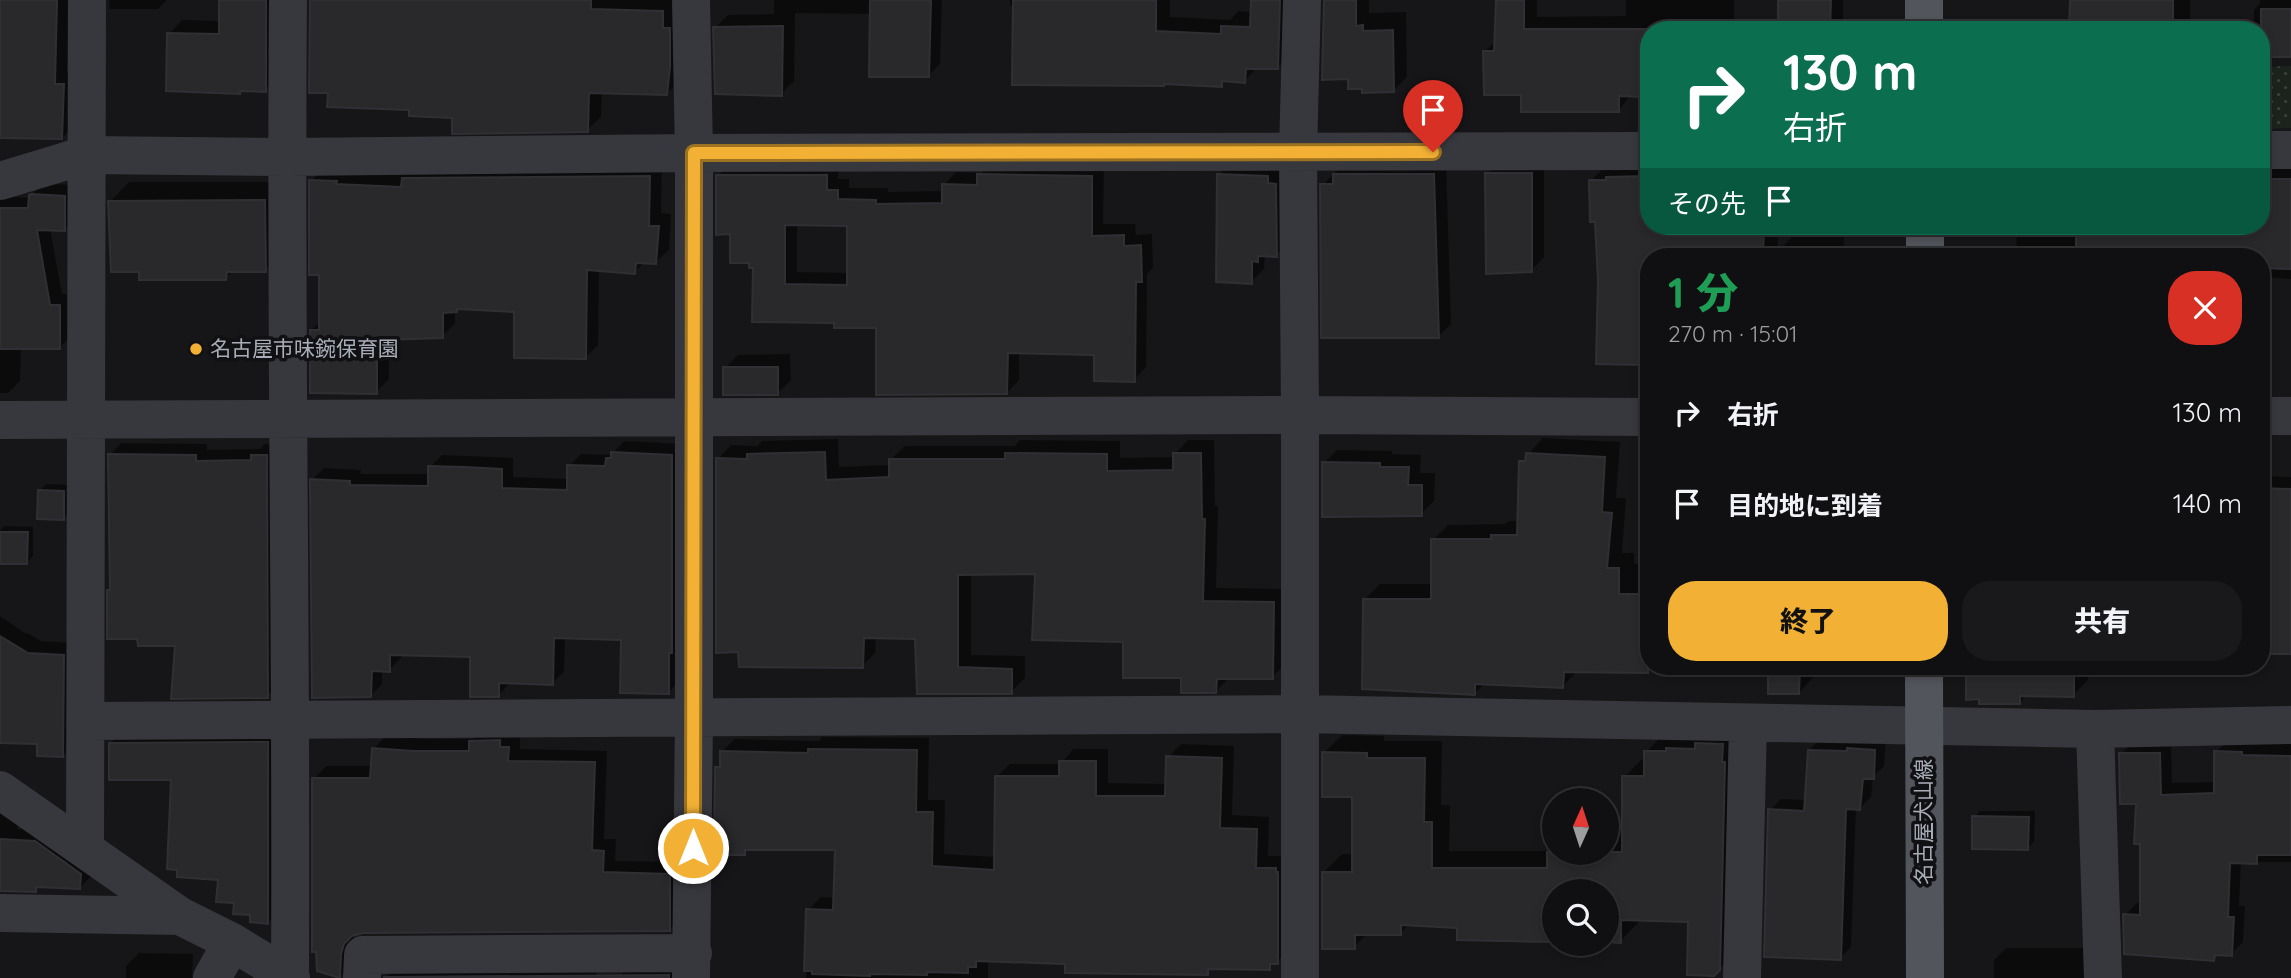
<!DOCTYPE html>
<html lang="ja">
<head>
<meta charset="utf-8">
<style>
	:root { --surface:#101012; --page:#19191b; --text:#f1f3f6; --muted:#9c9d9f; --line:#303032; --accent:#f2b134 }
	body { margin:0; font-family:Quicksand,"Noto Sans JP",sans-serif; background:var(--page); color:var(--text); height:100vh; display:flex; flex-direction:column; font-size:26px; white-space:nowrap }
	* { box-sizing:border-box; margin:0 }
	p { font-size:23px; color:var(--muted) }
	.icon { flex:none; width:38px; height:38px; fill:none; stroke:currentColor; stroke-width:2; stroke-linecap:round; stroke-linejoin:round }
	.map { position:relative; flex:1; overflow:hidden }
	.sheet { position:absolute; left:1640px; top:248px; width:630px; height:427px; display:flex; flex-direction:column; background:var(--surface); border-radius:28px; box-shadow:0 4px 10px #0003,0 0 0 2px var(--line) }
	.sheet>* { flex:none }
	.hud { position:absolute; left:1640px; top:21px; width:630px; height:214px; border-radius:28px; box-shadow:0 4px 10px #0003,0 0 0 2px var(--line); background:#0b6e4f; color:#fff; overflow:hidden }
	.needle { width:46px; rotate:3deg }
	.buttons { position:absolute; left:1542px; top:788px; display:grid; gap:14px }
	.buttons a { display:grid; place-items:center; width:77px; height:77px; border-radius:50%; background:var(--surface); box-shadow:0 4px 10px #0003,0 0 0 2px var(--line); font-size:35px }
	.pin { position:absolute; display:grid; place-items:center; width:60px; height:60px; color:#fff; margin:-72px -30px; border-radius:50% 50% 50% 0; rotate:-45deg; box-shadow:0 0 7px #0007 }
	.pin .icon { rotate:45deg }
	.me { position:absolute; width:77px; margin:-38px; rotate:0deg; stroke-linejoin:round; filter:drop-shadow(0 0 5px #0008) }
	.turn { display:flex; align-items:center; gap:24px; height:147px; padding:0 28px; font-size:32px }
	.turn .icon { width:91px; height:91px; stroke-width:2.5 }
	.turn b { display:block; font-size:49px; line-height:60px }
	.then { display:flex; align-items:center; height:66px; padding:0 28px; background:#0003; gap:14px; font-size:26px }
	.round { display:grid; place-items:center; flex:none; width:74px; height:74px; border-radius:28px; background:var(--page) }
	.head { display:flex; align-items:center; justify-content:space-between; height:119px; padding:0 28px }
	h1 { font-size:42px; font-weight:800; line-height:52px; color:#1e9e55 }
	.primary-button { display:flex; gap:14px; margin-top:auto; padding:14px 28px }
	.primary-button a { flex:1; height:80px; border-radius:28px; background:var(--accent); color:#111; font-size:28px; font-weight:800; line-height:80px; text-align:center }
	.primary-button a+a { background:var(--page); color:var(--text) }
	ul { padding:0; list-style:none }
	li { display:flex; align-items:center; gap:21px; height:91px; padding:0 28px }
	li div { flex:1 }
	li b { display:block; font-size:26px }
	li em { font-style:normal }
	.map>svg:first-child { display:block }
	.park { fill:url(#park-dots) }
	.shadow { fill:#0007; fill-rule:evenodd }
	.building { fill:#29292c; stroke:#303034; stroke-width:2; fill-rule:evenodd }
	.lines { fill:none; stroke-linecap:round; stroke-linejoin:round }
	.minor { stroke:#37383d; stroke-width:38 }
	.major { stroke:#53555c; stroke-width:38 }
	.route-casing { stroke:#9d7322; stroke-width:18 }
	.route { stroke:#f2b134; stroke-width:12 }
	.poi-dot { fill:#f2b134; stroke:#111113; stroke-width:2.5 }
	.labels { text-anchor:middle; stroke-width:7; stroke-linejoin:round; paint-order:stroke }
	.poi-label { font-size:21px; fill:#a8adb8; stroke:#111113; text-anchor:start }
	.street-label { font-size:21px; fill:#a8adb8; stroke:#111113 }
</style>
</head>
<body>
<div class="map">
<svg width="2291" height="978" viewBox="0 0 2291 978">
	<defs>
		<pattern id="park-dots" width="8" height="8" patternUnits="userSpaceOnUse" patternTransform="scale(1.75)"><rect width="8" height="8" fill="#1c231d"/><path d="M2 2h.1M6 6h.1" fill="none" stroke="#3a403c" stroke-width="1.8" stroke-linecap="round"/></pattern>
	</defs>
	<rect width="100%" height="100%" fill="#161618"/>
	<path class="park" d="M2291 66V128L2261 129V67Z"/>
	<path class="shadow" d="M0 0H73L68 4 67 72H76L75 125 62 138 0 136Z
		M109 0H167L158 9H110Z
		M221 0H279V76L265 90H242L239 92 169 34 182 20 221 21Z
		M312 0H676L681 80 667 93 602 91 601 117 587 130 454 117 330 92Z
		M774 0H942L940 64 928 76 872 14 795 13 794 81 781 94 715 28 728 15 774 14Z
		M1010 0H1170V17L1230 20 1238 11 1252 12V0H1294L1293 52 1278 67H1258L1244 81 1227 80 1221 85 1010 5Z
		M1326 0H1369V13L1406 12 1407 77 1394 90 1364 88 1350 78Z
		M1495 0H1537V17L1626 16V0H1734V25H1780V0H1843V30H1648V95H1631L1618 111 1523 93 1485 51 1496 41Z
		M2072 0H2190V30H2071Z
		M2260 0H2291V55H2261V30H2254V10L2260 3Z
		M2261 159H2291V279L2263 277 2261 312V257H2017L2016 226H2261Z
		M1232 161 1289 171V242L1276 255H1265L1264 269 1251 282 1219 175Z
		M1500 161H1544V257L1531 271 1487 174Z
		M1648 161V226H1778L1777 252 1794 235 1844 236V257H1780L1781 253 1776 257H1648V363L1598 362 1599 280 1596 220 1591 181 1605 166Z
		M1347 162 1446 163 1451 324 1439 336 1322 185Z
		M730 163H839L838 179H849V188H888V192L944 191V185L956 172 981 173 991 163 1104 164 1103 224H1135L1136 235 1152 234 1153 268 1147 274 1146 367 1134 380 1096 353 1019 351V380L1007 393 878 326 836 321 755 266 732 233 718 176ZM797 223 849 224V273L797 272Z
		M662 164 661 213 671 214 669 250 656 262H645L634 272 599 269 598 345 586 357 515 310 459 307 455 311V324L442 336 389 338V379L376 392 311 330 321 321V273L311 181 324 168Z
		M129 182H284V251L265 270H234L226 278 110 202Z
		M42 184 76 185V217L64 229H50L62 294H71V336L59 348 21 347 20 381 8 393H0V196L30 198Z
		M790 354 791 380 778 393 725 368 738 355Z
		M1543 438 1620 442 1616 498H1626L1622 553H1634V564H1648V667H1878L1866 676H1814L1799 693 1770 673 1578 670 1562 687 1485 683 1474 694 1365 599 1380 584H1432L1433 540 1448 525 1505 524 1509 521H1519L1521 462Z
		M838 439 839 467 891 465V459L905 446H1015L1020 440 1120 441V458L1175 457V454L1188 440H1214L1215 506H1218L1216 588 1287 589 1286 664 1272 677H1230L1216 691 1183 677 1125 640 1036 572 971 573V655L1025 656V678L1011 692 918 693 917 637H876L875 653 862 666 718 459 731 445 757 446 762 441Z
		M624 441 683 444 680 680 669 692 622 638 565 637 564 672 552 683H510L499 695 472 655 401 653V658L389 670H382V684L370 696 312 480 324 468 361 470 360 474H430V467L442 455 513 458V477L569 479V466L581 454 611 455Z
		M121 443 207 444V450L260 449 265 444H277L279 685 267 696 177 644 139 637 112 588 110 455Z
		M1337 450 1392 451V454L1421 455 1420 473H1435L1434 501 1421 514 1324 463Z
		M2264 476 2291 477V652H2261V480Z
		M46 484 70 485 69 512 63 518 39 491Z
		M4 526 33 527V556L26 563 0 562V531Z
		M0 616 26 634 27 633 41 641 75 643V743L63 755 39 742 0 741Z
		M1967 667H2089L2088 680 2073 695 2028 694 2020 702 1967 698Z
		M1740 726 1738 950 1713 974 1690 920 1638 919V923L1620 941 1606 891H1554V940L1459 926 1410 924 1400 933H1368L1354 947 1324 872 1342 854H1354V796L1324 753 1342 735 1384 736V741H1442L1441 805H1450L1449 851H1549L1554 843V852H1606V830H1624V777L1642 759H1646V752L1664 734Z
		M281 729V909L268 922 235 902 220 878 173 778 111 743 124 730Z
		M483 729 520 736V749L607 751 604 839H616L615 861 682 862 681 917 669 930 362 931 355 934 353 940 352 965 340 977 319 970 314 779 326 766H373V749L386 736 427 739H473Z
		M822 737 929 738 928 800H945L944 854 996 857 997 776 1010 764H1061L1073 749H1108V783L1167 784 1168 757 1181 744 1234 746 1232 815 1269 817 1268 856H1288L1290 950 1269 968 1213 967 1207 973 1066 963 988 960V978H806L808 910 821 897 835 898 836 848H749L744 853 717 767 722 763V751L735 739 819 741Z
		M1821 739H1886L1884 766 1873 777 1871 797 1860 808H1856L1851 947 1840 958 1770 810 1781 799 1807 800 1809 750Z
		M2228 740 2291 744V862H2241L2239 906H2245L2243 942 2231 954 2219 953 2214 959 2125 915 2137 903H2142V842L2138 802 2121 754 2133 742 2171 741 2172 783 2216 782V752Z
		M0 802 18 810 17 829 47 831 91 876 80 888 40 886 35 890H0Z
		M1980 811H2035L2034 842 2027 848 1974 817Z
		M2006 948H2092L2093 978H1994V960Z
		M139 953 193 954 192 978H126V966Z
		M632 963H682L685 978H618Z
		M602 964 594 978H385L398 965Z"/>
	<path class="building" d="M0 0H57L55 84H64L62 139 0 138Z
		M219 0H266V92L240 91V94L166 91 167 33 219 34Z
		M310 0H591V9L663 11V28H670V67L667 95 589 93 588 132 452 134V118L409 116V110L327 107 328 93H309Z
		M870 0H931L929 77H869Z
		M1013 0H1156V31L1221 34V26L1250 27 1251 0H1280L1278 69H1246L1245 83 1222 81V87L1164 84V86L1012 85Z
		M1324 0H1356V26L1363 25V31L1393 30 1394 92 1362 93V89H1348V79L1322 80Z
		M1496 0H1524V29H1648V97L1619 96V112H1521V95H1484L1483 51H1494Z
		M1778 0H1831L1830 30H1778Z
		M2070 0H2173V30H2069Z
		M2261 9H2291V57H2261Z
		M783 26 782 96 715 94 713 27Z
		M1485 173H1532V272L1486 274Z
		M977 174 1092 176V236L1124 235V246L1141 245 1142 282H1136L1135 382 1094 381V355L1008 353 1007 394 876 395V328H834V323L752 322 753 268H749V263H730V234L716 235V175H827V190H838V199L876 200V204L942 203V184L977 185ZM785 225 847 226V285L785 284Z
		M1217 174 1268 176V183L1276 184 1277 257 1258 256V262L1252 261V284L1216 282Z
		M1333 174H1434L1439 338H1321L1320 184H1333Z
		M650 176 649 226H659L656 264 636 263 635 274 587 270 586 359 514 358V312L457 309V312L443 313V338L377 340V394L310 393V330H319V275H309V180L337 181 336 184 401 187 402 178Z
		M1648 176V226H1764L1763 257H1648V279H1644L1642 365 1596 364 1598 280 1595 222H1590L1589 180H1606V177Z
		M2261 179H2291V269L2261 268V257H2076V226H2261Z
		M31 194 65 196V231L37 230 50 305H60V349H0V208H28L29 195Z
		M265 200 266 272H227L226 280H139V272H111L108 201Z
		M723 367H778V395H723Z
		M611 452 672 455V653H669V694L620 693 621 640 554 638 553 685 499 683V697H470V657L390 655V672L372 671 371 697 312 698 310 479 350 481V485L428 486V466L465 467 502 469V488L567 490V465L605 466 606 458H611Z
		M825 452 826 480 889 477V459H1005V453L1107 454V471L1173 470V453H1201L1202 519H1205L1203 601 1274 602 1273 679H1217L1216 693H1181V678H1123V642L1032 640 1035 574 958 575V667L1012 669V694H917L915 639 864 638 863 668 739 667 738 652 716 653V458L747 459V454Z
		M1526 453 1605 457 1602 512 1612 513 1607 568H1619V594H1648V673L1564 672 1563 688 1475 684V695L1362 689 1363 599H1431V539H1491V535H1517L1519 461H1525Z
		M108 454 196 455V461L251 460V455H267L268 698 171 699 175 646H138L137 639H107V590H110Z
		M1322 462 1380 463V467H1409L1408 485H1422V516L1322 517Z
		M2261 488 2291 489V654H2261Z
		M38 490 64 491V520L37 519Z
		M0 532H28L27 564H0Z
		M0 636 28 653 64 655 63 757 37 756V744L0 743Z
		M1768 667H1800L1799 694H1768Z
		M1966 667H2074V697L2020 696V704H1979V699L1966 700Z
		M500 740V747H509L508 761 595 762 592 850 604 851 603 872 670 874V931L363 933 352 936 344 944 341 954 340 978 317 971 316 952H312V778H370L372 748 413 751H469V741Z
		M268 742V924L250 922V915L233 914 234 903 216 902 218 880 177 877V870L167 869 171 780H109V743Z
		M1695 743 1723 744 1722 762H1725L1720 970 1714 976 1687 975 1688 922 1621 920V943L1606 942V891H1554V942L1457 940V928L1401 925V935H1355V949H1322V872H1352V797H1322V752L1367 753V758H1425L1424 822H1432V868H1547V852H1622V776H1644V751H1666V748L1695 749Z
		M1847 748 1875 750 1874 779H1863L1860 810 1846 809 1841 960 1764 957 1768 809 1804 811 1808 750 1847 751Z
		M808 749 917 750 916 812H933L932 866 994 870 995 776H1059V761H1096V796H1165L1166 756 1222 758 1220 828 1257 829 1256 868H1276V872H1278V964H1270V970L1208 969V975L1065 973V964L976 961V967H968V973L927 972V975L870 974V976L812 974V971H804L806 909 833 910 835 850H745V855H714L715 767H720V751L808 753Z
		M2214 751 2242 752V755L2291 756V855H2257V864L2230 863 2228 917H2234L2232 956 2215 955 2214 961 2124 954 2123 914 2140 915V844H2134L2136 804H2120L2119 753H2160L2161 795 2214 793Z
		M1972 816 2029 817 2028 850 1972 849Z
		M0 839 35 841 81 874 80 889 36 887V892L0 891Z
		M669 975V978H384V977Z"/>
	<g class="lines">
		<path class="minor" d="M288 0C285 326 292 652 290 977
			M2261 150H2291
			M0 181 86 155 287 157 694 153 1648 151
			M2261 416H2291
			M0 420 1300 415 1648 417
			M86 721 1300 714 2095 729 2291 725
			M2095 729 2103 978
			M0 790 180 916 232 942 291 978
			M85 847 87 0
			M0 913 180 916
			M212 978 232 942
			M362 978 363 955 693 953
			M691 978 694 717V153L691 0
			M1300 978V415L1298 152 1302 0
			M1742 978 1748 723"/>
		<path class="major" d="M1924 0V30
			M1925 257V226
			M1924 667 1925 978"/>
	</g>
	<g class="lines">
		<g class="route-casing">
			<path id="route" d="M693 848 694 153 1433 152"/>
		</g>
		<use href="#route" class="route"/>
	</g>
	<circle class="poi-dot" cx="196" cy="349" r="7"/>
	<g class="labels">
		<g class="poi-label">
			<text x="210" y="356">名古屋市味鋺保育園</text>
		</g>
		<g class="street-label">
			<text transform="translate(1924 822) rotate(-90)" y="7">名古屋犬山線</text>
		</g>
	</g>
</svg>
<div class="buttons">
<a><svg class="needle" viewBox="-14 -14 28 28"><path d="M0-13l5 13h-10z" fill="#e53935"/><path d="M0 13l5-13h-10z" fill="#9c9d9f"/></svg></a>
<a><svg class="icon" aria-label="search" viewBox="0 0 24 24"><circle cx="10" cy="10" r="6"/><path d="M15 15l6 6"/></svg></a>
</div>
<div class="pin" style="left:1433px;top:152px;background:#d93025"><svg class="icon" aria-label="arrive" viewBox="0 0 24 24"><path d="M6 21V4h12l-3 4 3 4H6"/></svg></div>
<svg class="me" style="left:693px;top:848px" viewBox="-20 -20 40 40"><circle r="17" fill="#f2b134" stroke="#fff" stroke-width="3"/><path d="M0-11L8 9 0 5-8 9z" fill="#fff"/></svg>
<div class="hud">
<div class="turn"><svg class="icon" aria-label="right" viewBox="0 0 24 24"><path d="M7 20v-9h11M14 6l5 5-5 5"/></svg><div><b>130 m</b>右折</div></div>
<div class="then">その先<svg class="icon" aria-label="arrive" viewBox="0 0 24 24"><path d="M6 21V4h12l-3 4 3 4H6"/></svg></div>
</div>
<section class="sheet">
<div class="head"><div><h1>1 分</h1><p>270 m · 15:01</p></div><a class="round" style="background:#d93025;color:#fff"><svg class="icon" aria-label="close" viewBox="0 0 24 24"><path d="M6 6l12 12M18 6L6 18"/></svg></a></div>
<ul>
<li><svg class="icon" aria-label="right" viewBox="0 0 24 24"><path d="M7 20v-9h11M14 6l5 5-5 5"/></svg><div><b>右折</b></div><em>130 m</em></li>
<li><svg class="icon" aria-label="arrive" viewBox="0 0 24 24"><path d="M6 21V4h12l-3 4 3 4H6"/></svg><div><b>目的地に到着</b></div><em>140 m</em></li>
</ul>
<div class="primary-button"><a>終了</a><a>共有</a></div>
</section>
</div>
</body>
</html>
